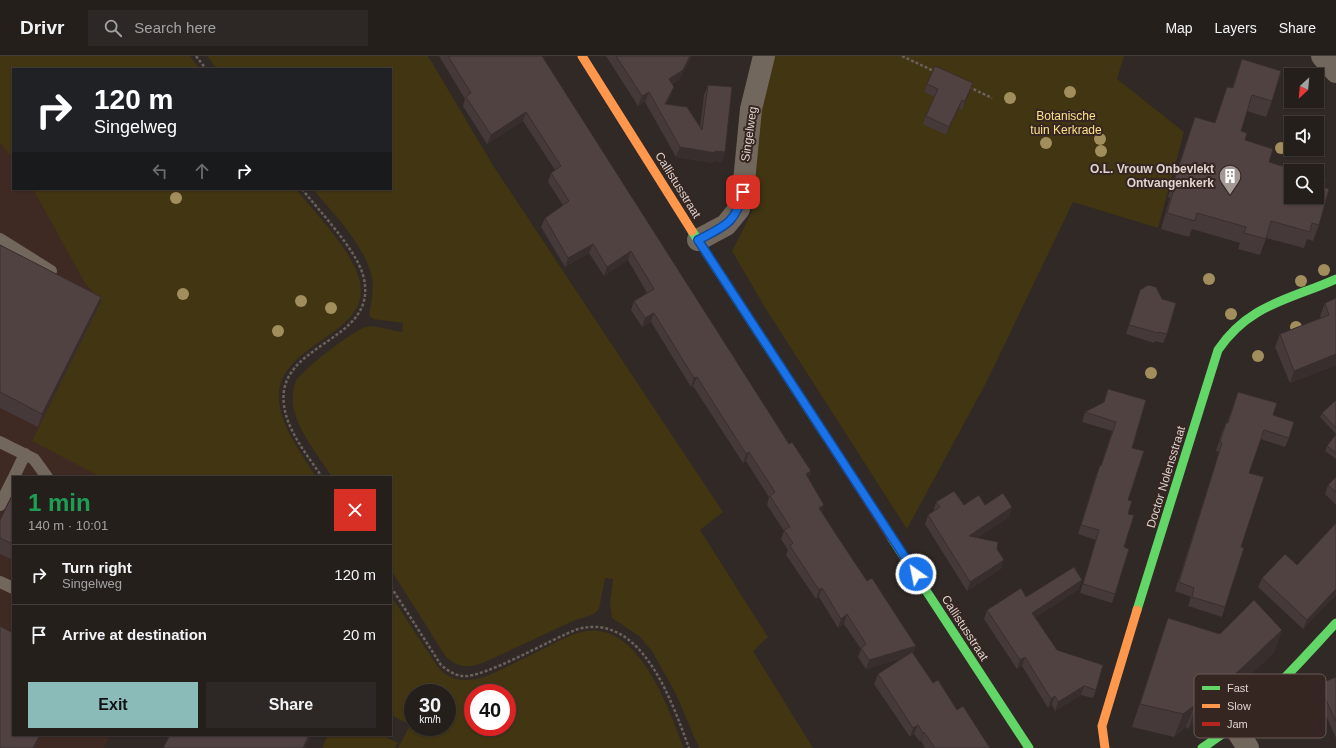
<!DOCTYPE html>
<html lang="en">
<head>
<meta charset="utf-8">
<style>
	:root { --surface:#251f1c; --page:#2d2725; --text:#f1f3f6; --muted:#a3a2a3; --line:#423d3b; --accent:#8bbbb9 }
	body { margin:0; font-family:Helvetica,sans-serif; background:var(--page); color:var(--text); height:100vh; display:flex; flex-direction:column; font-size:15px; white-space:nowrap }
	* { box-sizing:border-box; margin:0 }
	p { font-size:13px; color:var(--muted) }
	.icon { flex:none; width:22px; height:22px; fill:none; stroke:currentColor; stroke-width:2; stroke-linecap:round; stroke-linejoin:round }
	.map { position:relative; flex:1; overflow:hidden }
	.drawer { position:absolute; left:12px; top:420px; width:380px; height:260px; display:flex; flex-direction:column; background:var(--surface); border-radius:0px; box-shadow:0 1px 3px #0004,0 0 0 1px var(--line) }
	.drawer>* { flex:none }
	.hud { position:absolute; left:12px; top:12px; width:380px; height:122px; border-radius:0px; box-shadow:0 1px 3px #0004,0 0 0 1px var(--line); background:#202124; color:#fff; overflow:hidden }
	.needle { width:26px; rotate:206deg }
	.buttons { position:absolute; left:1284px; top:12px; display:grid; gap:8px }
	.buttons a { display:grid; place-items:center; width:40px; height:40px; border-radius:0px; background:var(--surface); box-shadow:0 1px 3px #0004,0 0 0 1px var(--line); font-size:20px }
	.speed { position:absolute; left:404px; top:628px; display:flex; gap:8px; font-size:20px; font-weight:700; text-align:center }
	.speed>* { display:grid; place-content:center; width:52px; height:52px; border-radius:50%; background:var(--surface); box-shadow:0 1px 3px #0004,0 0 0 1px var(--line); line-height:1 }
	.speed small { font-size:10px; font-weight:400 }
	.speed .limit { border:6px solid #d22; background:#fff; color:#111 }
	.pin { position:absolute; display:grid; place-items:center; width:34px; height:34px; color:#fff; margin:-17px; border-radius:8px; box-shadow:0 2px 6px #0006 }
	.me { position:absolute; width:44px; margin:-22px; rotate:327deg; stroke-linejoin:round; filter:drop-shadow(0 0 3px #0008) }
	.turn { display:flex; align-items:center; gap:14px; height:84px; padding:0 16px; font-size:18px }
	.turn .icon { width:52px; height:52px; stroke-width:2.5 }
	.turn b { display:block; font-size:28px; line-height:34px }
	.lanes { display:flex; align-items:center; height:38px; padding:0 16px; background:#0003; justify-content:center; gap:20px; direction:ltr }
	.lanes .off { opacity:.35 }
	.round { display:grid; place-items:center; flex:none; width:42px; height:42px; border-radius:0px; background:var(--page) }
	.overview { display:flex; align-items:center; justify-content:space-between; height:68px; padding:0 16px }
	h1 { font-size:24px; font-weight:600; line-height:30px; color:#1e9e55 }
	.primary-button { display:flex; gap:8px; margin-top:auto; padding:8px 16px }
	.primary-button a { flex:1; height:46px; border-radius:0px; background:var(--accent); color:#111; font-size:16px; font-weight:600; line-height:46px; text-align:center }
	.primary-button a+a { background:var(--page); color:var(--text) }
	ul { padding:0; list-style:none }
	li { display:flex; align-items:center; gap:12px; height:60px; padding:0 16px; border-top:1px solid var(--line) }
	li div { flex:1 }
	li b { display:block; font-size:15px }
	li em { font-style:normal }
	header { display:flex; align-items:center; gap:24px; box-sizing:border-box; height:56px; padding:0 20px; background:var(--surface); border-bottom:1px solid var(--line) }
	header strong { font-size:19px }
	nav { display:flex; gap:22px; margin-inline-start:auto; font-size:14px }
	.search { width:280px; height:36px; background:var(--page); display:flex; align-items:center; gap:10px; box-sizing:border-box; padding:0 14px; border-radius:0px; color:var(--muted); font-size:15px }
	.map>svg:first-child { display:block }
	.built { fill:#3f2a23 }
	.green { fill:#413512; fill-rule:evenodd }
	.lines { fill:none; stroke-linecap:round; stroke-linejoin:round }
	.path { stroke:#6a615b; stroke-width:2.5; stroke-dasharray:3 2; stroke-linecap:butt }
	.lane { stroke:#72675c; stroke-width:12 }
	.street { stroke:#72675c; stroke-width:22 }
	.fast { stroke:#63d668; stroke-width:9 }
	.slow { stroke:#ff974d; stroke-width:9 }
	.jam { stroke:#b3261e; stroke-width:9 }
	.tree { fill:#a18e5c }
	.wall { fill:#463939 }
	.shaded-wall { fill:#392e2e }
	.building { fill:#514242; stroke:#392e2e }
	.route-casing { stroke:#114b97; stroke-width:10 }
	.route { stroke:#1a73e8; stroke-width:7 }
	.labels { text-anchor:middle; stroke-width:4; stroke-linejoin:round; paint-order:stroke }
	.park-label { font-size:12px; fill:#fce088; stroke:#362621 }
	.street-label { font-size:12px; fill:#dfd4d0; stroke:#362621 }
	.poi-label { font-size:12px; font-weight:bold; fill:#dfd4d0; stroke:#362621; text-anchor:end }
	.key { fill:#362621; stroke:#695a56; stroke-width:1 }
	.key-label { font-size:11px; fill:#dfd4d0 }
</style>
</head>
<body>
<header>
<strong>Drivr</strong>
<div class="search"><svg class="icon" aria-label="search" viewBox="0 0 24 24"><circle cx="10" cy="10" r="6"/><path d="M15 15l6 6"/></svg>Search here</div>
<nav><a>Map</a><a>Layers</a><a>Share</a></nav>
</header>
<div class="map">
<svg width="1336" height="692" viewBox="0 0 1336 692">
	<rect width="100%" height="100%" fill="#312926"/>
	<path class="built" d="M0 59 13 77V133H53L230 421H13V679H110L104 692H0Z"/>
	<path class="green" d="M0 0H190L200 13H13V102L0 87Z
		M207 0H428L494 111 723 456 700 474 768 581 753 595 813 692H699L676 638 652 595 639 580 612 562 610 547 613 523 605 522 599 553 594 558 573 565 483 607C468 612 459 612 446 601L391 514V421H332C318 399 297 374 293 349 292 341 293 331 296 325 302 314 355 273 366 271 378 269 391 275 402 276L403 267 373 263 369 259C371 247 374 234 372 222 366 191 333 157 313 133H391V13H217Z
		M772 0H1124L1117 23 1184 76 1158 172 1073 146 986 327 907 473 766 253 732 195 752 156 753 117 757 80Z
		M33 133H296C316 158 347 189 358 219 380 283 267 284 280 351 285 377 303 399 316 421H101L32 385 101 245 85 227Z
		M391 540 438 611C452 627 468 626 487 620 507 611 527 601 547 591 559 585 573 577 586 575 640 567 669 654 684 692H398L410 669 391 659ZM413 637H447V671H413ZM473 637H507V671H473Z
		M328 679H382L398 687 395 692H322Z"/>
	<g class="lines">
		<path class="path" d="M196 0 206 13
			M902 0 936 16
			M969 31 992 42
			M302 133C320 156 355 192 363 219 382 287 275 285 284 349 287 375 308 400 322 421
			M391 531 441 609C447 614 454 619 462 620 483 623 553 582 578 573 642 556 672 646 689 692"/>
		<path class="lane" d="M0 183 51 215
			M0 386 34 403 47 421
			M14 421 25 398
			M0 449 13 423
			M0 526 13 532"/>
		<path class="street" d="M1322 0 1336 16
			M698 184 726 169 739 153 743 136 751 53 764 0
			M1234 670 1248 692"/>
		<path class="fast" d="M692 175 825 379
			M891 481 1029 692
			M1137 554 1218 294C1249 248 1289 244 1336 223
			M1202 692C1254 659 1294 612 1336 567"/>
		<path class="slow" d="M582 0 692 175
			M1105 692 1102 670 1137 554"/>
		<path class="jam" d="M825 379 891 481"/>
	</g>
	<g class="tree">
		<circle cx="1070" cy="36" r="6"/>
		<circle cx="1010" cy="42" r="6"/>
		<circle cx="1100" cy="83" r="6"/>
		<circle cx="1046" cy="87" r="6"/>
		<circle cx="1281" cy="92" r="6"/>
		<circle cx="1101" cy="95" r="6"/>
		<circle cx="176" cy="142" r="6"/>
		<circle cx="1324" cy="214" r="6"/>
		<circle cx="1209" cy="223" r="6"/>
		<circle cx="1301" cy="225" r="6"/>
		<circle cx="183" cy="238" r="6"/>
		<circle cx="301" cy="245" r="6"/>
		<circle cx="331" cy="252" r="6"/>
		<circle cx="1231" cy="258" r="6"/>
		<circle cx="1296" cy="271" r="6"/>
		<circle cx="278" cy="275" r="6"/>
		<circle cx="1258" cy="300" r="6"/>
		<circle cx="1151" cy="317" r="6"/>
	</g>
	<path class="wall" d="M439 0H542L789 388 811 415 808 422 822 456 913 598 933 627 957 654 990 692H925L921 685 920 686 914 678 910 681 874 628 878 618 903 602 866 613 858 601 861 593 844 568 838 572 819 541 816 543 786 499 788 494 781 483 784 475 767 449 769 441 746 405 743 407 693 330 691 331 651 266 642 271 631 254 634 245 647 237 628 204 604 220 589 197 565 211 541 171 545 162 563 149 548 126 551 117 555 114 523 65 487 88 463 50 465 43Z
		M606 0H692L679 24 672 28 670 41 666 48 700 71 704 39 708 29 725 96 722 106 714 105 713 107 676 101 645 46 638 50Z
		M1242 3 1272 45 1266 61 1247 55 1241 75 1245 84 1269 106 1323 131 1319 169 1313 185 1307 183 1304 192 1266 182 1260 199 1238 193 1240 187 1192 173 1189 181 1161 173 1170 142 1168 141 1195 61 1214 67 1232 32Z
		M973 27 962 54 959 52 946 79 923 68 926 60 935 41 924 36 927 28Z
		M0 189 101 241 97 254 38 371 0 352Z
		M1140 234 1167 278 1163 287 1155 285 1154 287 1126 278Z
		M1336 242V309L1290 327 1275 291 1280 278 1321 262 1320 260 1325 247Z
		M1238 336 1273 359 1289 382 1285 391 1261 383 1249 417 1241 491 1225 551 1222 561 1188 550 1191 541 1175 535 1219 396 1216 395 1222 376 1226 367H1227Z
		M1336 344V403L1325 395 1327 390 1336 378 1320 361 1322 357Z
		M1104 346 1132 392 1128 444V458L1124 491 1115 538 1112 547 1080 537 1096 484 1078 478 1096 419 1100 409 1101 410 1112 375 1082 366 1085 356Z
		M1336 421V449L1325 438 1328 429Z
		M13 438V504L0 498V464Z
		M936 446 964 449H985L1012 451 1009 461 977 482 997 493 1001 513 967 535 925 468 928 459 933 456Z
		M1336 467V539L1303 573 1258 531 1262 522 1297 509Z
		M1079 533 1035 562 1057 594 1096 634 1093 642 1081 639 1055 655 1052 649 1048 652 1022 610 1017 613 984 563 987 554 1026 541Z
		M1168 562 1220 578 1282 574 1274 596 1233 636 1188 673 1186 671 1174 681 1132 671 1160 585Z
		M1336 621V682L1316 637 1319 628Z"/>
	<path class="shaded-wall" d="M690 0H692L679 24 665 33 669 23Z
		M973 27 970 36 962 54 965 45Z
		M674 31 670 41 661 58 665 48Z
		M649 36 645 46 638 50 642 40Z
		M962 44 959 52 946 79 949 71Z
		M526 56 523 65 487 88 491 79Z
		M680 91 715 95 725 96 722 106 714 105 713 107 676 101Z
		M593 188 589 197 565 211 568 202Z
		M631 195 628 204 604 220 607 211Z
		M101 241 97 254 38 371 42 358Z
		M654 257 651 266 642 271 645 262Z
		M1336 298V309L1290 327 1294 315Z
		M697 321 693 330 691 331 694 322Z
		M749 396 746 405 743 407 746 398Z
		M811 415 808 424 806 418Z
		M824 449 821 458 819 452Z
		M1012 451 1009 461 965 490 969 480Z
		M1004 504 1001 513 967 535 970 526Z
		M1082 524 1079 533 1029 566 1032 557Z
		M822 532 819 541 816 543 819 534Z
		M1336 533V539L1303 573 1307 564Z
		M847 558 844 568 838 572 841 563Z
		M1282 574 1274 596 1233 636 1188 673 1196 650Z
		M916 590 913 599 866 613 869 604Z
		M1025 601 1022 610 1017 613 1020 604Z
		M1084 630 1081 639 1055 655 1058 646Z
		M1055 640 1052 649 1048 652 1051 643Z
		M1195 649 1186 671 1174 681 1183 658Z
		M918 669 914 678 910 681 913 672Z
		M924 676 921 685 920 686 923 677Z
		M40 679H42L35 692H33Z
		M309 679H312L305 692H303Z"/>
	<path class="building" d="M448 0H542L789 388 792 386 811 415 806 418 824 449 819 452 837 480 867 525 872 522 916 590 869 604 861 592 866 588 847 558 841 563 822 532 819 534 790 490 793 487 784 474 790 471 770 440 775 436 749 396 746 398 697 321 694 322 654 257 645 262 634 245 654 233 631 195 607 211 593 188 568 202 545 162 569 145 551 117 561 110 526 56 491 79 466 41 471 37Z
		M616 0H690L683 14 669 23 674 31 665 48 687 51 702 74 708 29 732 31 725 96 715 95 716 97 680 91 649 36 642 40Z
		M1242 3 1281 15 1272 45 1252 39 1241 75 1247 77 1245 84 1273 93 1269 106 1299 115H1291V141H1317V120L1326 123 1323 131 1329 133 1319 169 1312 167 1310 176 1271 165 1266 183 1244 177 1246 171 1197 157 1195 165 1167 157 1176 126 1174 125 1195 61 1215 67 1227 31 1233 32Z
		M935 10 973 27 965 45 962 44 949 71 926 60 938 33 927 28Z
		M0 189 101 241 42 358 0 336Z
		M1148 229 1156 231 1162 243 1176 247 1167 278 1158 276V277L1129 269 1140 234Z
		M1336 242V298L1294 315 1280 278 1329 259 1325 247Z
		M1108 333 1146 344 1132 392 1144 395 1128 444 1132 445 1128 458 1134 459 1124 491 1129 493 1115 538 1083 528 1099 474 1081 469 1100 409 1101 410 1116 366 1085 356 1104 346Z
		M1238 336 1277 347 1273 359 1294 366 1289 382 1264 374 1249 417 1264 421 1241 491 1244 492 1225 551 1192 541 1194 532 1179 526 1222 387 1220 386 1226 367H1228Z
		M1336 344V372L1322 357Z
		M1336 378V397L1327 390Z
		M1336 421V436L1328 429Z
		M954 435 964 449 979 439 985 449 1003 437 1012 451 969 480 998 486 997 493 1004 504 970 526 928 459 940 451 936 446Z
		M13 438V488L0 482V464Z
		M1336 467V533L1307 564 1262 522 1285 498 1297 509Z
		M1074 511 1082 524 1032 557 1057 594 1103 609 1096 634 1084 630 1058 646 1055 640 1051 643 1025 601 1020 604 987 554 1021 532 1026 541Z
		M1254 544 1282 574 1241 613 1196 650 1195 649 1183 658 1140 648 1168 562 1220 578Z
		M0 570 13 577V679H40L33 692H0Z
		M912 596 933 627 938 624 957 654 963 650 990 692H935L924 676 923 677 918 669 913 672 878 618Z
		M1336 621V666L1319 628Z
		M170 679H309L303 692H163Z"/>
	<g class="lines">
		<g class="route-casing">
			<path id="route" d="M743 136C736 167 725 170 698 184L916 518"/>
		</g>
		<use href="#route" class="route"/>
	</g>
	<defs>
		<g id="building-pin" transform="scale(1.15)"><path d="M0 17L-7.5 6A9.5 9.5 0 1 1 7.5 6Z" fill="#a29894" stroke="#362621"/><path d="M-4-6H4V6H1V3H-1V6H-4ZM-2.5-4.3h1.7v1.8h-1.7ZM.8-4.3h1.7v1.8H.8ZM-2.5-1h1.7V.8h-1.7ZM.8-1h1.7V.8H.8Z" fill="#fff"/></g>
	</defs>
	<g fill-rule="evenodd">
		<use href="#building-pin" x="1230" y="120"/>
	</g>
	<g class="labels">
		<g class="park-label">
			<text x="1066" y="64">Botanische<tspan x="1066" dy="14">tuin Kerkrade</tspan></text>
		</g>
		<g class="street-label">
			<text transform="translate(749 78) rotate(-82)" y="4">Singelweg</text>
			<text transform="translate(678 129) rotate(58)" y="4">Callistusstraat</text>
			<text transform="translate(1166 421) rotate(-73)" y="4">Doctor Nolensstraat</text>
			<text transform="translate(965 572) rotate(57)" y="4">Callistusstraat</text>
		</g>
		<g class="poi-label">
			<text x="1214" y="117">O.L. Vrouw Onbevlekt<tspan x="1214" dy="14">Ontvangenkerk</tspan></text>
		</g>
	</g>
	<rect x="1194" y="618" width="132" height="64" rx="6" class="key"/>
	<rect x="1202" y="630" width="18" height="4" fill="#63d668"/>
	<rect x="1202" y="648" width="18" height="4" fill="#ff974d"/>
	<rect x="1202" y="666" width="18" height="4" fill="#b3261e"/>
	<g class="key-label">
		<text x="1227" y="636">Fast</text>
		<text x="1227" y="654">Slow</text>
		<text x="1227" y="672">Jam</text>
	</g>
</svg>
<div class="buttons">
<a><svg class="needle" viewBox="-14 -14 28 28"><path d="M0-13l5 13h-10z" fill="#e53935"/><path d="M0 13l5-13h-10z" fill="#a3a2a3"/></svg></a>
<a><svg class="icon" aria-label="sound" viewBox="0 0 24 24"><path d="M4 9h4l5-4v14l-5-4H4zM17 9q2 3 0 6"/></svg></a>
<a><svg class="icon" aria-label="search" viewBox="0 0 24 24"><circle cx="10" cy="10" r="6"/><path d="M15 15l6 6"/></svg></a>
</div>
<div class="speed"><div>30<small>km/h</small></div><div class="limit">40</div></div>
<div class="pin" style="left:743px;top:136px;background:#d93025"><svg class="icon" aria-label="arrive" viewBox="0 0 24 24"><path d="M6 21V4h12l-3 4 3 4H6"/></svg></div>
<svg class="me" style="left:916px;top:518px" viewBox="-20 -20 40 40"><circle r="17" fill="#1a73e8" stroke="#fff" stroke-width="3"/><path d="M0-11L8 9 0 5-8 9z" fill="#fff"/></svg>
<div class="hud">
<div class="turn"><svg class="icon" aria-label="right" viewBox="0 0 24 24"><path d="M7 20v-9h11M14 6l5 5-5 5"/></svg><div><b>120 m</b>Singelweg</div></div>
<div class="lanes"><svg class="icon off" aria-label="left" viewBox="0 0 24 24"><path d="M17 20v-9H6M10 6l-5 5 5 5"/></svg><svg class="icon off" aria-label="ahead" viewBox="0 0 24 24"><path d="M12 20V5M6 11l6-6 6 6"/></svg><svg class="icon" aria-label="right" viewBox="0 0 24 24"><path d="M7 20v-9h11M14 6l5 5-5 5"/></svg></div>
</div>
<section class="drawer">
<div class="overview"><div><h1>1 min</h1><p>140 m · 10:01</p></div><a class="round" style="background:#d93025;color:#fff"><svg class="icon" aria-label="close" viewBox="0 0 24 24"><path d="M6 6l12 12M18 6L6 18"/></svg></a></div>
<ul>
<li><svg class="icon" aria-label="right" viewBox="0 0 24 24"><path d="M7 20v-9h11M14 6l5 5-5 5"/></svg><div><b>Turn right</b><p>Singelweg</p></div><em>120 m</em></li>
<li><svg class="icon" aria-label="arrive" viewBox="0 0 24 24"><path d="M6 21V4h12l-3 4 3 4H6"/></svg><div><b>Arrive at destination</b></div><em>20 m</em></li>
</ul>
<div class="primary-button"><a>Exit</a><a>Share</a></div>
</section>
</div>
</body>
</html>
